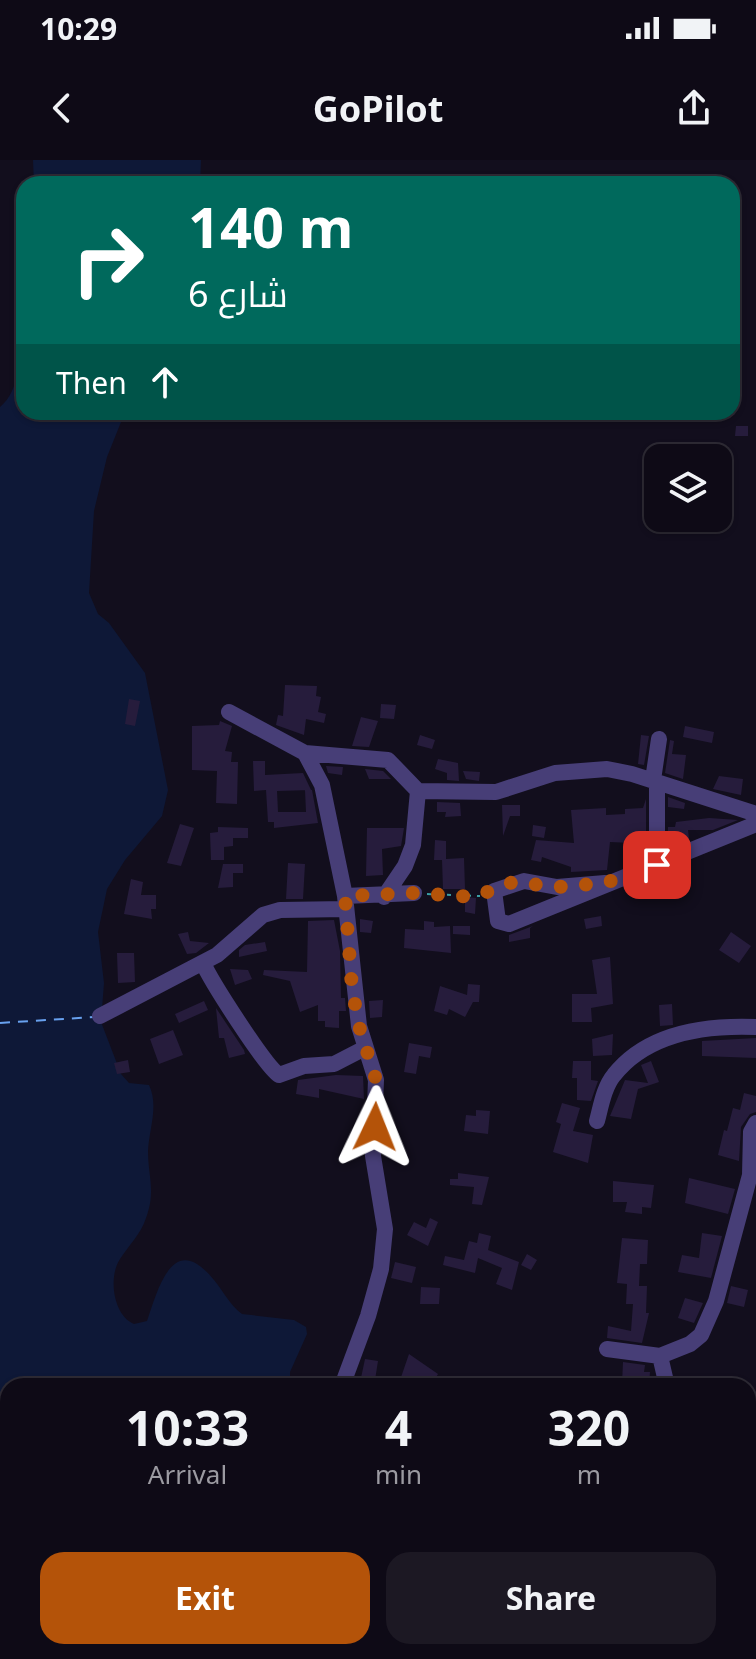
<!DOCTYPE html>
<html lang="en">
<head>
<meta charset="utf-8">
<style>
	:root { --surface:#0e0a16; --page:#1c1823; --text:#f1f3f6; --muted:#9b9aa1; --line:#2e2b35; --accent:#b45309 }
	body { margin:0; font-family:"Noto Sans",Cairo,sans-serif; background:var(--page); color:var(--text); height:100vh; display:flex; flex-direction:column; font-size:30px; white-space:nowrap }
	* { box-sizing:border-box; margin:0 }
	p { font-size:26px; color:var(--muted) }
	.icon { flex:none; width:44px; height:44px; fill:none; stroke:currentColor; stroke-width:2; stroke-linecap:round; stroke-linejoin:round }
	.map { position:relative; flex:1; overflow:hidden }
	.drawer { position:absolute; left:0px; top:1218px; width:756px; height:282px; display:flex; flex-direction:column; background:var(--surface); border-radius:24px 24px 0 0; box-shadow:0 2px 6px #0004,0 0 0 2px var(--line) }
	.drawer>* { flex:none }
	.guide { position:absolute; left:16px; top:16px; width:724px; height:244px; border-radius:24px; box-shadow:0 2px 6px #0004,0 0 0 2px var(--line); background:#00695c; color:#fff; overflow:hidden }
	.fabs { position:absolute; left:644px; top:284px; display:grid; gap:16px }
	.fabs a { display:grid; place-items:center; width:88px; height:88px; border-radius:16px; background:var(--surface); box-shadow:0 2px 6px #0004,0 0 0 2px var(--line); font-size:40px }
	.pin { position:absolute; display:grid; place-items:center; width:68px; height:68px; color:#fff; margin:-34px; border-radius:16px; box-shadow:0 4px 12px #0006 }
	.me { position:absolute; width:88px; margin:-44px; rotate:2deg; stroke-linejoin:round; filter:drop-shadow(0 0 6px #0008) }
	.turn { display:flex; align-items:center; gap:28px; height:168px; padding:0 40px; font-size:36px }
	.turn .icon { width:104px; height:104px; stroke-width:2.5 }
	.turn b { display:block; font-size:56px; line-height:68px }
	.then { display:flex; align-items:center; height:76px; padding:0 40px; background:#0003; gap:16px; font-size:30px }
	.eta { display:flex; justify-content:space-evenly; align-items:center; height:136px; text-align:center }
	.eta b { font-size:48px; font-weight:700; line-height:56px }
	.primary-button { display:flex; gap:16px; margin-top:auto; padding:16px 40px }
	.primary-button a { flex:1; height:92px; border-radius:24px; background:var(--accent); color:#fff; font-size:32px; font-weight:700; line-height:92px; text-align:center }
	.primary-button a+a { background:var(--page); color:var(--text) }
	.status { display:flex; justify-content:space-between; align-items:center; height:56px; padding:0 40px; background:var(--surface); direction:ltr }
	.status svg { height:22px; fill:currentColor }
	header { display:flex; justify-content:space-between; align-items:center; height:104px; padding:0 40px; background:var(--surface); font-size:36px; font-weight:700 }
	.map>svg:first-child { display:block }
	.water { fill:#0e1837 }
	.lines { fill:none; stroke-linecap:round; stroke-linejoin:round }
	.ferry { stroke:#68a1ef; stroke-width:2; stroke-dasharray:10 8; stroke-linecap:butt }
	.building { fill:#261c3c }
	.path { stroke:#3a9ea4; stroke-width:2; stroke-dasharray:4 6; stroke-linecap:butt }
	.minor { stroke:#473e77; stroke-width:16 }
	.route { stroke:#b45309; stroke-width:14; stroke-dasharray:0 25.2 }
</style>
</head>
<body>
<div class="status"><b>10:29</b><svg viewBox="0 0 49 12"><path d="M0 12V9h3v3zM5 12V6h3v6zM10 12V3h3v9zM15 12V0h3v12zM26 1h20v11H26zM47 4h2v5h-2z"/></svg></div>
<header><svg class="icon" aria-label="back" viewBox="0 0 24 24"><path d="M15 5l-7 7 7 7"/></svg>GoPilot<svg class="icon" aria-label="share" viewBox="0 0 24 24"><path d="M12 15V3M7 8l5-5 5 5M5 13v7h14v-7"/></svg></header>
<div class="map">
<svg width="756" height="1499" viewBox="0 0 756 1499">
	<rect width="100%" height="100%" fill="#120e1d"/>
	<path class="water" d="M33 0H201L200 24H34Z
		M24 171V252H125L107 297 94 351 89 433 98 454 109 463 145 513 168 630 162 656 125 700 107 729 98 772 104 823 101 862 121 914 129 923 149 925C159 946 149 969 148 991 148 1016 156 1031 146 1058 141 1074 129 1085 120 1099 108 1117 113 1155 134 1164L147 1161C158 1129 173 1069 214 1120 224 1132 229 1144 242 1154L294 1160 306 1167 307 1174 290 1212V1226H8V1492H267L265 1499H0V247C20 231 20 196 24 171Z"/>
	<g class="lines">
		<path class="ferry" d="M0 863 95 857"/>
	</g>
	<path class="building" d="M736 266H748V276H735Z
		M285 525 317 526 316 536 321 537 318 552 326 554 324 563 306 559 304 575 276 565 278 555 283 556Z
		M129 539 140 541 135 566 125 564Z
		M381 544 396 545 394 559 380 558Z
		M361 557 378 561 369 587 352 586Z
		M220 561 232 566 225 591 232 592 231 602H238L237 644 216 643 217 611 192 610V566L219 565Z
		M685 566 714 572 712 583 683 577Z
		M420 575 435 580 432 589 417 585Z
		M641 575 649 576 644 605 638 604Z
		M670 580 674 581 672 594 686 595 683 619 665 613Z
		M438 599 458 603 459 621 447 620V613L435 609Z
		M253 601H265V615L303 613 311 630 277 631 278 652H306L305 630H312L318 663 274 668V662H268L266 630 254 631Z
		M326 606 343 607 342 615 328 613Z
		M365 609 383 611 391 619H369Z
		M463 611 480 612 479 621 466 619Z
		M719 616 743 619 741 635 713 629Z
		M668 637 685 643 684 649 668 647Z
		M646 639V677H632V683L610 682 607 710 571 712V707L542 697 541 702 531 700 536 680 574 683 571 650 606 648V655L625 654V649L643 648Z
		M437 642 460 643 461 656 445 657 446 652H437Z
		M502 645H520V656H510L503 676Z
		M709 658 738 660 713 670H688L689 679 668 684V667H675L676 662Z
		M180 664 194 668 181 706 167 703Z
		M533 665 546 667 544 678 532 676Z
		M218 667 248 668V678H233V686L224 687V700H211L210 673 218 672Z
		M367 668H404L401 686 382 689 383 715 366 716Z
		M435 680 446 681V699L464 698 465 729H443L442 700H434Z
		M288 703 305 704 303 739H286Z
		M223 704H243V713H233V727L218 728Z
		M131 719 143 722 141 735H156V749H151L152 759 124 754Z
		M465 737 476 738 475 754 465 752Z
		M601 756 602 766 586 769 584 759Z
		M360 759 373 761 371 773 360 772Z
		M334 760 340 791 341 838H345L346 851H339V868L325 867V861H318V845L300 852 290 821 263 815 264 810 307 812 308 761Z
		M424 761 434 762V767L450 766 451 793 404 788 405 769 424 770Z
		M453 766H470V775L453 774Z
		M533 766 530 768V778L509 782V775Z
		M188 772 190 781 209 783 196 793 187 794 178 774Z
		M731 772 751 786 739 803 719 790Z
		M265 782 267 791 239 797V790L245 785Z
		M117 793H134L135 822 118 823Z
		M610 797 613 844 591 848 592 862H572V834H597L592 800Z
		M230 809 248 810 252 819 235 825Z
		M468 824 480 825 479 842H473L465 857 449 849 447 855 434 851 440 826 467 835Z
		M383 840 382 857 370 858 369 841Z
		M204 841 208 850 179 863 175 854Z
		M672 844 673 865 660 866 659 845Z
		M216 848 244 890 245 894 229 898 224 878H219Z
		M173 870 183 895 159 904 150 879Z
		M613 874 612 895 593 896 592 879Z
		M756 878V898L702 896V881Z
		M409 883 432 887 430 898 419 896 416 914 404 912Z
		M128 900 130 912 117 914 114 903Z
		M573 901H591V920L598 921 591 941 577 940V918H572Z
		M651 901 659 922 638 929 631 959 610 956 625 920 648 923 641 905Z
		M336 915 363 916 364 939 319 929V938L296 934 298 920Z
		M744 933 756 936V952L750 954 741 967 739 1001 718 995 724 970 727 971 733 948 740 950Z
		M562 943 580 948 573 971 593 975 588 1003 553 992 561 964 556 962Z
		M476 950 490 951 488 974 464 971 466 955 476 956Z
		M458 1013 489 1017 482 1045 472 1044 474 1027 450 1025V1019H458Z
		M689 1018 735 1029 728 1054 685 1043Z
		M613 1021 654 1025 651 1048 642 1047V1054L625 1052 627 1042H613Z
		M430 1058 438 1062 428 1086 407 1075 414 1062 426 1068Z
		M479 1073 491 1076 488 1090 519 1102 512 1130 496 1124 502 1108 478 1098 475 1113 443 1105 445 1096 464 1100 469 1081 477 1083Z
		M702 1073 722 1076 711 1118 678 1112 682 1095 699 1098Z
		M622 1078 648 1080 647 1104H640L639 1126H647L646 1153H649L642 1183 607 1178 608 1166 631 1171 633 1144H626L627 1124 617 1123Z
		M527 1094 537 1100 531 1110 521 1105Z
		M395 1102 416 1107 412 1123 391 1118Z
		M731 1126 748 1130 744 1147 727 1143Z
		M421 1127 440 1128 439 1144H420Z
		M685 1138 703 1143 694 1163 678 1158Z
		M409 1194 438 1214 431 1226H398Z
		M365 1199 378 1201 375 1220 361 1218Z
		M623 1202 645 1205 644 1212H650L649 1225 622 1224Z"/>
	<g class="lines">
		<path class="path" d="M427 734 480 736"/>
		<path class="minor" d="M229 552 305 593 322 625 345 736 359 866 376 920 373 996 385 1069 381 1109 368 1156 342 1226
			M305 593 388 600 418 631 413 685 405 706 384 737
			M653 620 659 579
			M418 631 496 632 555 613 607 609 632 614 756 654
			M657 705V622
			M605 723 557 727 524 721 494 731 498 761 509 764 756 664
			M345 736 414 733
			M203 803C211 821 265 906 279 915L304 906 334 904 365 888
			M100 856 217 795 263 755 280 750 346 749
			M597 961C601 946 604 927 614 915 648 872 706 865 756 867
			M607 1189 660 1196 690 1184 701 1175 716 1141 750 1015 751 972 756 963
			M660 1196 667 1226
			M748 1353 756 1355
			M748 1432 756 1433
			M670 1492 679 1499
			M297 1499 299 1492"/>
	</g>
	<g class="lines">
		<path class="route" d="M375 967 376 920 359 866 352 828 345 736 414 733 474 737 513 722 557 727 605 723 657 705"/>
	</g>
</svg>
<div class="fabs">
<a><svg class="icon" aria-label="layers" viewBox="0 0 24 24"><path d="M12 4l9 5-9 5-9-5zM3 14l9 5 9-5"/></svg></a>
</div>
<div class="pin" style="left:657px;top:705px;background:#d93025"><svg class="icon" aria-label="arrive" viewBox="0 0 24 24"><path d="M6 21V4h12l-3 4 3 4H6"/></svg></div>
<svg class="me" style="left:375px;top:967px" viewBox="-20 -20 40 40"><path d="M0-17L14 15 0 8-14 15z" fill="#b45309" stroke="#fff" stroke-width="4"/></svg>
<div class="guide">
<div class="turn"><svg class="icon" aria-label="right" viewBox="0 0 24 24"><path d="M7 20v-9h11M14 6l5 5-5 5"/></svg><div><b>140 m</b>شارع 6</div></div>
<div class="then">Then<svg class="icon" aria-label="ahead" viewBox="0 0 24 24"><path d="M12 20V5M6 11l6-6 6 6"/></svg></div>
</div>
<section class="drawer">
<div class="eta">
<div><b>10:33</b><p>Arrival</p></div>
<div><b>4</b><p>min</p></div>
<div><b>320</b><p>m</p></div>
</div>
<div class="primary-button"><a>Exit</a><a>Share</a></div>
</section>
</div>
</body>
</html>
